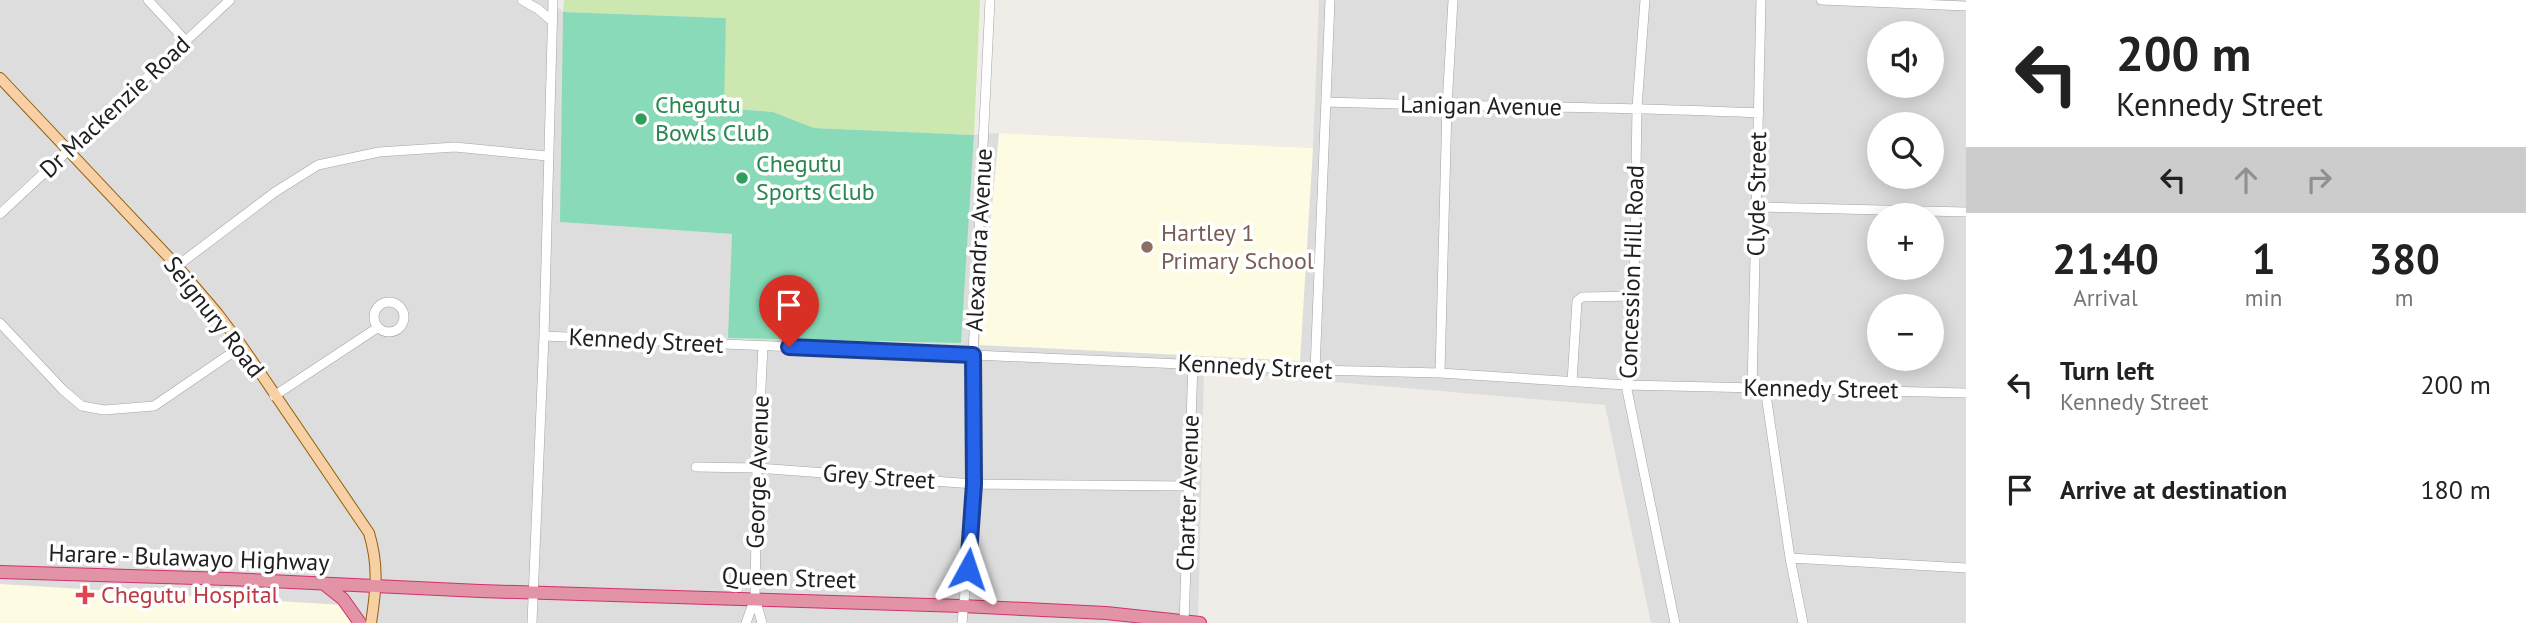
<!DOCTYPE html>
<html lang="en">
<head>
<meta charset="utf-8">
<style>
	:root { --surface:#fff; --page:#f6f6f6; --text:#222; --muted:#767676 }
	body { margin:0; font-family:"PT Sans",sans-serif; background:var(--page); color:var(--text); height:100vh; display:flex; flex-direction:column; font-size:26px; white-space:nowrap }
	* { box-sizing:border-box; margin:0 }
	p { font-size:23px; color:var(--muted) }
	.icon { flex:none; width:38px; height:38px; fill:none; stroke:currentColor; stroke-width:2; stroke-linecap:round; stroke-linejoin:round }
	.map { position:relative; flex:1; overflow:hidden }
	.side { display:flex; flex-direction:column; background:var(--surface); width:560px }
	.side>* { flex:none }
	.banner { background:#fff; color:var(--text); overflow:hidden }
	.tools { position:absolute; left:1867px; top:21px; display:grid; gap:14px }
	.tools a { display:grid; place-items:center; width:77px; height:77px; border-radius:50%; background:var(--surface); box-shadow:0 4px 18px #0003; font-size:35px }
	.pin { position:absolute; display:grid; place-items:center; width:60px; height:60px; color:#fff; margin:-72px -30px; border-radius:50% 50% 50% 0; rotate:-45deg; box-shadow:0 0 7px #0007 }
	.pin .icon { rotate:45deg }
	.me { position:absolute; width:77px; margin:-38px; rotate:5deg; stroke-linejoin:round; filter:drop-shadow(0 0 5px #0008) }
	.turn { display:flex; align-items:center; gap:24px; height:147px; padding:0 35px; font-size:32px }
	.turn .icon { width:91px; height:91px; stroke-width:2.5 }
	.turn b { display:block; font-size:49px; line-height:60px }
	.lanes { display:flex; align-items:center; height:66px; padding:0 35px; background:#0003; justify-content:center; gap:35px; direction:ltr }
	.lanes .off { opacity:.35 }
	.eta { display:flex; justify-content:space-evenly; align-items:center; height:119px; text-align:center }
	.eta b { font-size:42px; font-weight:800; line-height:49px }
	ul { padding:0; list-style:none }
	li { display:flex; align-items:center; gap:21px; height:105px; padding:0 35px }
	li div { flex:1 }
	li b { display:block; font-size:26px }
	li em { font-style:normal }
	main { display:flex; flex:1; min-height:0 }
	.map>svg:first-child { display:block }
	.residential { fill:#dedddd; fill-rule:evenodd }
	.education { fill:#fdfce2 }
	.grass { fill:#cde7b0 }
	.pitch { fill:#89dab8 }
	.lines { fill:none; stroke-linecap:round; stroke-linejoin:round }
	.minor-casing { stroke:#a4a4a4; stroke-width:10 }
	.major-casing { stroke:#935f08; stroke-width:12 }
	.highway-casing { stroke:#d2306e; stroke-width:14 }
	.minor { stroke:#fff; stroke-width:9 }
	.major { stroke:#f7d0a5; stroke-width:10 }
	.highway { stroke:#e293a5; stroke-width:12 }
	.route-casing { stroke:#184099; stroke-width:18 }
	.route { stroke:#2563eb; stroke-width:12 }
	.leisure-dot { fill:#2e9e5b; stroke:#fff; stroke-width:2.5 }
	.education-dot { fill:#8d6e63; stroke:#fff; stroke-width:2.5 }
	.health-dot { fill:#e0444e; stroke:#fff; stroke-width:2.5 }
	.labels { text-anchor:middle; stroke-width:7; stroke-linejoin:round; paint-order:stroke }
	.leisure-label { font-size:24px; fill:#27864d; stroke:#fff; text-anchor:start }
	.street-label { font-size:24px; fill:#202020; stroke:#fff }
	.education-label { font-size:24px; fill:#785e54; stroke:#fff; text-anchor:start }
	.health-label { font-size:24px; fill:#be3a42; stroke:#fff; text-anchor:start }
</style>
</head>
<body>
<main>
<div class="map">
<svg width="1966" height="623" viewBox="0 0 1966 623">
	<rect width="100%" height="100%" fill="#f0ece7"/>
	<path class="residential" d="M0 0H550L563 12 561 222 732 234 729 338 960 343 974 135 999 133 1313 148 1319 0H1966V623H1651L1605 405 1204 371 1198 623H0ZM1880 33H1932V86H1880ZM1880 124H1932V177H1880ZM1880 215H1932V268H1880ZM1880 306H1932V359H1880Z"/>
	<path class="education" d="M999 133 1313 148 1300 361 979 345Z
		M0 584 342 605 354 623H0Z"/>
	<path class="grass" d="M564 0H980L974 135 814 128 773 112 723 108 726 18 563 12Z"/>
	<path class="pitch" d="M563 12 726 18 724 108 773 112 814 128 974 135 961 343 728 338 732 234 560 222Z"/>
	<g class="lines">
		<g class="minor-casing">
			<path id="minor" d="M148 0 185 40
				M522 0 538 9 552 21
				M1645 0 1637 107 1634 296 1626 385 1675 623
				M1821 0 1966 6
				M1326 102C1470 107 1615 106 1759 113
				M1757 207 1966 212
				M0 214 230 0
				M177 266 275 192 318 165 379 152 455 147 547 156
				M374 317a15 15 0 1 1 30 0a15 15 0 1 1-30 0Z
				M0 323 63 390 82 406 104 410 154 406 242 346
				M544 336 1315 370 1440 373 1626 385 1966 393
				M1315 370 1330 0
				M1440 373 1447 106 1453 0
				M1572 382 1577 301 1582 297 1634 296
				M1752 388 1761 0
				M1765 388 1790 558 1803 623
				M274 396 377 328
				M696 467 757 468 974 484 1189 486
				M1790 558 1966 568
				M532 623 544 336 553 0
				M746 623 755 598
				M762 623 755 598 757 468 763 346
				M962 623 973 506V355L990 0
				M1184 623 1193 363"/>
		</g>
		<g class="major-casing">
			<path id="major" d="M0 78 177 266 218 314 242 346 369 533C379 566 376 590 371 623"/>
		</g>
		<g class="highway-casing">
			<path id="highway" d="M0 572 228 579 480 591 962 606 1106 613 1200 623
				M324 584 343 599 360 623"/>
		</g>
		<use href="#minor" class="minor"/>
		<use href="#major" class="major"/>
		<use href="#highway" class="highway"/>
	</g>
	<g class="lines">
		<g class="route-casing">
			<path id="route" d="M789 347 973 355 974 484 968 569"/>
		</g>
		<use href="#route" class="route"/>
	</g>
	<g class="leisure-dot">
		<circle cx="641" cy="119" r="7"/>
		<circle cx="742" cy="178" r="7"/>
	</g>
	<circle class="education-dot" cx="1147" cy="247" r="7"/>
	<path class="health-dot" d="M81.5 584.5h7v7h7v7h-7v7h-7v-7h-7v-7h7z"/>
	<g class="labels">
		<g class="leisure-label">
			<text x="655" y="113">Chegutu<tspan x="655" dy="28">Bowls Club</tspan></text>
			<text x="756" y="172">Chegutu<tspan x="756" dy="28">Sports Club</tspan></text>
		</g>
		<g class="street-label">
			<text transform="translate(1481 106) rotate(1)" y="8">Lanigan Avenue</text>
			<text transform="translate(115 107) rotate(-43)" y="8">Dr Mackenzie Road</text>
			<text transform="translate(1757 194) rotate(-89)" y="8">Clyde Street</text>
			<text transform="translate(979 240) rotate(-87)" y="8">Alexandra Avenue</text>
			<text transform="translate(1632 272) rotate(-88)" y="8">Concession Hill Road</text>
			<text transform="translate(214 317) rotate(52)" y="8">Seignury Road</text>
			<text transform="translate(646 341) rotate(3)" y="8">Kennedy Street</text>
			<text transform="translate(1255 367) rotate(3)" y="8">Kennedy Street</text>
			<text transform="translate(1821 389) rotate(1)" y="8">Kennedy Street</text>
			<text transform="translate(758 472) rotate(-88)" y="8">George Avenue</text>
			<text transform="translate(879 477) rotate(4)" y="8">Grey Street</text>
			<text transform="translate(1188 493) rotate(-88)" y="8">Charter Avenue</text>
			<text transform="translate(189 558) rotate(2)" y="8">Harare - Bulawayo Highway</text>
			<text transform="translate(789 578) rotate(2)" y="8">Queen Street</text>
		</g>
		<g class="education-label">
			<text x="1161" y="241">Hartley 1<tspan x="1161" dy="28">Primary School</tspan></text>
		</g>
		<g class="health-label">
			<text x="101" y="603">Chegutu Hospital</text>
		</g>
	</g>
</svg>
<div class="tools">
<a><svg class="icon" aria-label="sound" viewBox="0 0 24 24"><path d="M4 9h4l5-4v14l-5-4H4zM17 9q2 3 0 6"/></svg></a>
<a><svg class="icon" aria-label="search" viewBox="0 0 24 24"><circle cx="10" cy="10" r="6"/><path d="M15 15l6 6"/></svg></a>
<a>+</a>
<a>−</a>
</div>
<div class="pin" style="left:789px;top:347px;background:#d93025"><svg class="icon" aria-label="arrive" viewBox="0 0 24 24"><path d="M6 21V4h12l-3 4 3 4H6"/></svg></div>
<svg class="me" style="left:968px;top:569px" viewBox="-20 -20 40 40"><path d="M0-17L14 15 0 8-14 15z" fill="#2563eb" stroke="#fff" stroke-width="4"/></svg>
</div>
<section class="side">
<div class="banner">
<div class="turn"><svg class="icon" aria-label="left" viewBox="0 0 24 24"><path d="M17 20v-9H6M10 6l-5 5 5 5"/></svg><div><b>200 m</b>Kennedy Street</div></div>
<div class="lanes"><svg class="icon" aria-label="left" viewBox="0 0 24 24"><path d="M17 20v-9H6M10 6l-5 5 5 5"/></svg><svg class="icon off" aria-label="ahead" viewBox="0 0 24 24"><path d="M12 20V5M6 11l6-6 6 6"/></svg><svg class="icon off" aria-label="right" viewBox="0 0 24 24"><path d="M7 20v-9h11M14 6l5 5-5 5"/></svg></div>
</div>
<div class="eta">
<div><b>21:40</b><p>Arrival</p></div>
<div><b>1</b><p>min</p></div>
<div><b>380</b><p>m</p></div>
</div>
<ul>
<li><svg class="icon" aria-label="left" viewBox="0 0 24 24"><path d="M17 20v-9H6M10 6l-5 5 5 5"/></svg><div><b>Turn left</b><p>Kennedy Street</p></div><em>200 m</em></li>
<li><svg class="icon" aria-label="arrive" viewBox="0 0 24 24"><path d="M6 21V4h12l-3 4 3 4H6"/></svg><div><b>Arrive at destination</b></div><em>180 m</em></li>
</ul>
</section>
</main>
</body>
</html>
